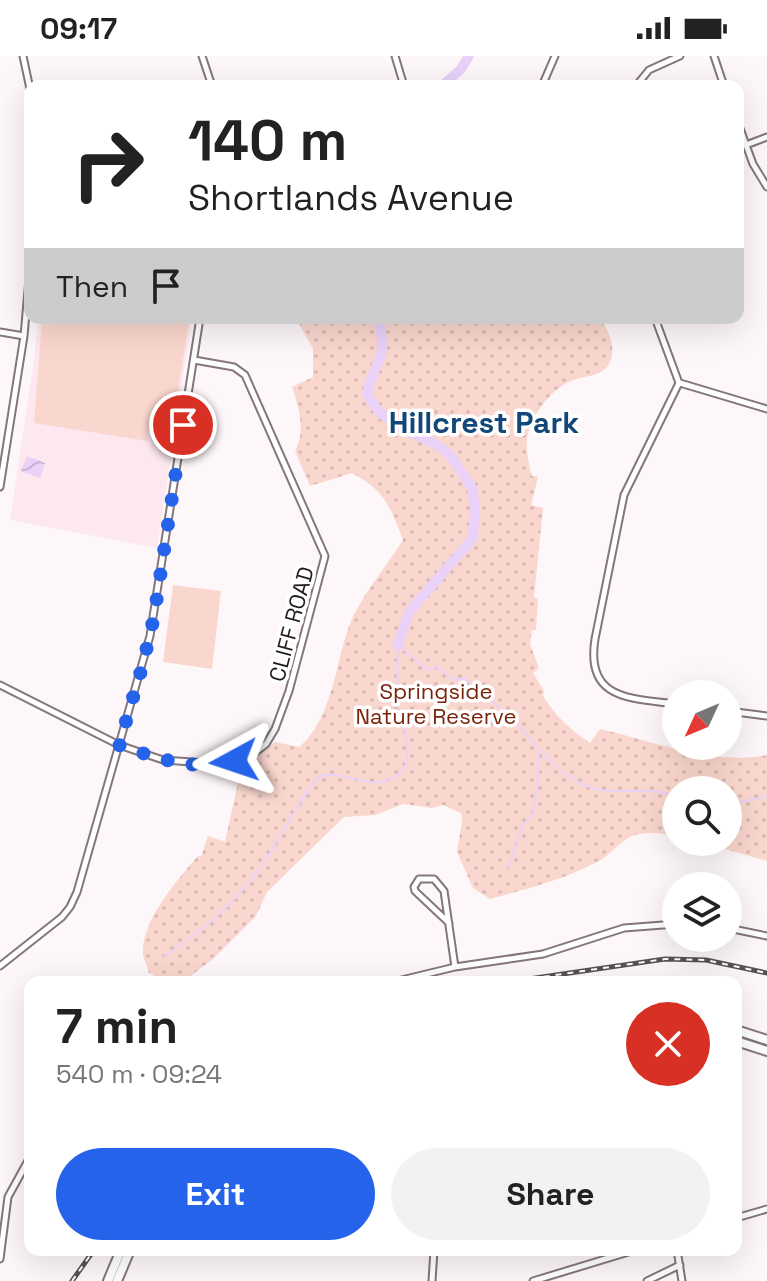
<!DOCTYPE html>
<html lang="en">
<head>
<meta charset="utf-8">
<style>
	:root { --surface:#fff; --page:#f2f2f2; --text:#222; --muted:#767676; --accent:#2563eb }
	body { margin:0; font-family:"Space Grotesk",sans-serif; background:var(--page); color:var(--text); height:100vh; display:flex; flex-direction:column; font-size:30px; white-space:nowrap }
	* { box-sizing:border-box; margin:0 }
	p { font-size:26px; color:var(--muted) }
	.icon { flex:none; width:44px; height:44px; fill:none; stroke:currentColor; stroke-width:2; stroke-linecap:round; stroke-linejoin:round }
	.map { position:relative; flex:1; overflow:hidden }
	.drawer { position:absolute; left:24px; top:920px; width:718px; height:280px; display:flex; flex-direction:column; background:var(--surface); border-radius:16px; box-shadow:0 8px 32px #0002 }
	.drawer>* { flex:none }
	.guide { position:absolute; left:24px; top:24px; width:720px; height:244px; border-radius:16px; box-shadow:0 8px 32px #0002; background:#fff; color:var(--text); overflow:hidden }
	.needle { width:52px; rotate:226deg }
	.fabs { position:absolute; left:662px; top:624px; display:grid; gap:16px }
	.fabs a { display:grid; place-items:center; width:80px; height:80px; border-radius:50%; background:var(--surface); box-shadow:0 8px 32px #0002; font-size:40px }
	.pin { position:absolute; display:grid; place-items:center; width:68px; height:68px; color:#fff; margin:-34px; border:4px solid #fff; border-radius:50%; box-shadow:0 2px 8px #0007 }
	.me { position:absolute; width:88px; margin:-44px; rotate:265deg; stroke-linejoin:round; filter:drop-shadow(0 0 6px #0008) }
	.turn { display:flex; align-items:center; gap:28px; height:168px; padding:0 32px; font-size:36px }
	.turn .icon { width:104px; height:104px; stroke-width:2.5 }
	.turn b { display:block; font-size:56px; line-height:68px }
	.then { display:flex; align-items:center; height:76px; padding:0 32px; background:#0003; gap:16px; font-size:30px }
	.round { display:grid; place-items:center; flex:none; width:84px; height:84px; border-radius:42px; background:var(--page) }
	.headline { display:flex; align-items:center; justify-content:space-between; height:136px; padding:0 32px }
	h1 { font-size:48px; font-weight:700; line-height:60px }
	.action { display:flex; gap:16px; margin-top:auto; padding:16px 32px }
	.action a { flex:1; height:92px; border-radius:48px; background:var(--accent); color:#fff; font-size:32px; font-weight:700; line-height:92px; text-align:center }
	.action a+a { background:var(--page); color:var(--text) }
	.status { display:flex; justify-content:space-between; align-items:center; height:56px; padding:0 40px; background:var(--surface); direction:ltr }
	.status svg { height:22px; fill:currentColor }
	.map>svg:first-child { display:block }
	.built { fill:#fde8ef }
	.park { fill:url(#park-dots) }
	.garden { fill:#fad7ce }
	.water { fill:url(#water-waves) }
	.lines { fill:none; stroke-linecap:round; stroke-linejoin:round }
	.stream { stroke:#e9d1f7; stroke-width:2 }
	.river { stroke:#e9d1f7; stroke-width:10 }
	.street-casing { stroke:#84767b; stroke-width:9 }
	.secondary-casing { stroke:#84767b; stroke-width:12 }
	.street { stroke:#fff; stroke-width:5 }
	.secondary { stroke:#fff; stroke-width:8 }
	.rail-casing { stroke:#585153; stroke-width:5 }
	.rail { stroke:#fff; stroke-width:2; stroke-dasharray:6; stroke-linecap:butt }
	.route { stroke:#2563eb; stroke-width:14; stroke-dasharray:0 25.2 }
	.labels { text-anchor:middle; stroke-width:7; stroke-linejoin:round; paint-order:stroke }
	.street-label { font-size:22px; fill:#211b1d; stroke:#fff }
	.park-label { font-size:22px; fill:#7a2309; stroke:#fff }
	.district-label { font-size:30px; font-weight:bold; fill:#124778; stroke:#fff }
</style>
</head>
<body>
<div class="status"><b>09:17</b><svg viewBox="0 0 49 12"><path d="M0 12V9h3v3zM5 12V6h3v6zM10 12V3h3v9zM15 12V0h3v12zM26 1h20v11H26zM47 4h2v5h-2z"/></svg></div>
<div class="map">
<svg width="767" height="1225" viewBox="0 0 767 1225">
	<defs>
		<pattern id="park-dots" width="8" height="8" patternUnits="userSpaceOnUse" patternTransform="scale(2)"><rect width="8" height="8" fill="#fad7ce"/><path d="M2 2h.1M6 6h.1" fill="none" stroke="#d6b8b0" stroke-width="1.8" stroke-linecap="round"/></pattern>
		<pattern id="water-waves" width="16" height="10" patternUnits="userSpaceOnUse" patternTransform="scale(2)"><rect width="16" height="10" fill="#e9d1f7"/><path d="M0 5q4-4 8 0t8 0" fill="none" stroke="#c8b3d3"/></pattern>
	</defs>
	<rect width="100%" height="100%" fill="#fef7f9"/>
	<path class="built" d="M38 262H192L157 492 10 464 34 303Z"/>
	<path class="park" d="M296 262H598C610 272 619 299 606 312 598 321 581 320 571 325 551 333 530 361 527 383 526 394 529 410 532 420L538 421 531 449 543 452 534 541 538 543 536 574H532L530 588 539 612 533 617 544 635 543 640C556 661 570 673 590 687L600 673C653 685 713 710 767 699V805L701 786H728V734H676V780C661 777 647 775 632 780 620 785 610 800 597 806 560 825 529 832 490 843L473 832 457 796 462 766 461 757 443 749 432 752 403 748 375 759 344 761 267 836 256 860 213 903 189 921 166 926 149 917C148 911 144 904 143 899 140 866 178 823 198 800L201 801 208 780 225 786 240 717 248 704 275 686 299 691C333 663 335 606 350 568 360 542 388 508 403 484 390 450 385 435 352 417L310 430 295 395C306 375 299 352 292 331L313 321V293Z"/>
	<path class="garden" d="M42 262H172L189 265 174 362 151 360 147 385 34 367Z
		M173 529 221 535 212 613 163 606Z"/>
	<path class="water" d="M27 400 45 407 40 422 21 415Z"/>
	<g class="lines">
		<path class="stream" d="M399 590 428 614 437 611 454 624 464 622C481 637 501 651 516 667 540 692 560 724 596 733 622 739 647 730 676 740
			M728 749 767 740
			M508 813 522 770 532 759 538 729 539 697
			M164 901C200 875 226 857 253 821 278 790 293 752 318 721 339 713 358 729 379 726 426 720 401 674 398 645 396 627 398 607 398 589"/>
		<path class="river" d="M442 30 461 13 469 0
			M377 262C391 300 374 304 367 338L379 356 400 371 437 389 450 399 472 432 475 451 473 482 409 556 398 589"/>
		<g class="street-casing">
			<path id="street" d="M23 0 30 33
				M202 0 212 30
				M395 0 404 30
				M714 0 724 30
				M542 30 555 0
				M636 30 649 14 680 0
				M738 67 753 108 767 131
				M746 89 767 81
				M655 262 679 327 624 439 595 583C585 645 632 642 676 648
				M0 276 24 280
				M680 327 767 353
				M0 431 24 280 30 212
				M0 629 119 689 163 704 221 708 252 699 266 688 275 673 289 635 325 500 245 319 234 311 194 304
				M728 655 767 660
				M449 867 415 835 414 831 419 823H434L444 835 455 911
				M728 872 767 880
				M0 910 62 861 70 851 77 836 150 580 200 262
				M393 926 455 911 543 898 624 872 676 868
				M736 1162 767 1153
				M677 1194 682 1225
				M0 1203 8 1141 30 1101
				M432 1225 434 1194
				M533 1225 635 1194
				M647 1225 680 1209"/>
		</g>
		<g class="secondary-casing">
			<path id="secondary" d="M736 974 767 984
				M736 985 767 995
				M108 1225 121 1194
				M117 1225 130 1194"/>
		</g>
		<use href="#street" class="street"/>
		<use href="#secondary" class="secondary"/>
		<g class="rail-casing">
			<path id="rail" d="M508 926 665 903 706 904 767 917
				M72 1225 94 1194"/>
		</g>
		<use href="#rail" class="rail"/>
	</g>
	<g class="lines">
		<path class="route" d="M183 369 154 561 143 608 119 689C156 702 194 716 234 705"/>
	</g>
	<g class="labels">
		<g class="street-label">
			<text transform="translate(291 568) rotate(-75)" y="8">CLIFF ROAD</text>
		</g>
		<g class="park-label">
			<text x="436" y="643">Springside<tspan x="436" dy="25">Nature Reserve</tspan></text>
		</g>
		<g class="district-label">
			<text x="484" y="377">Hillcrest Park</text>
		</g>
	</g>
</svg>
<div class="fabs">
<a><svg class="needle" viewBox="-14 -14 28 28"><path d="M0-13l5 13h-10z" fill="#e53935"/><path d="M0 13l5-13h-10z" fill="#767676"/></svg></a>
<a><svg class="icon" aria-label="search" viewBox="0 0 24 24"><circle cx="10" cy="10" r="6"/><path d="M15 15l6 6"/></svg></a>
<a><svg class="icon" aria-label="layers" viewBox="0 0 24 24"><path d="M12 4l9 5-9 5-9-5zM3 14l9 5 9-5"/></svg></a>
</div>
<div class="pin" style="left:183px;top:369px;background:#d93025"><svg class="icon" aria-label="arrive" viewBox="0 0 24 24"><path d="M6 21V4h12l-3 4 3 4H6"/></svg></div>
<svg class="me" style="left:234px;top:705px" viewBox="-20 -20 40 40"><path d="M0-17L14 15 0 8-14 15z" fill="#2563eb" stroke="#fff" stroke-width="4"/></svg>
<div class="guide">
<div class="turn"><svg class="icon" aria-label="right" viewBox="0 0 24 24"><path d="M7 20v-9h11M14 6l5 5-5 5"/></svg><div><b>140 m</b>Shortlands Avenue</div></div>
<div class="then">Then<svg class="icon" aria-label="arrive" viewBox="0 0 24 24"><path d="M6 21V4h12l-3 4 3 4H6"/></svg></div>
</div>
<section class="drawer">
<div class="headline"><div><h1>7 min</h1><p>540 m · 09:24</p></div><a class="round" style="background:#d93025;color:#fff"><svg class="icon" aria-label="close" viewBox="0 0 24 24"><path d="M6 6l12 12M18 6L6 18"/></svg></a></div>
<div class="action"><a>Exit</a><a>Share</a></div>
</section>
</div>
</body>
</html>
